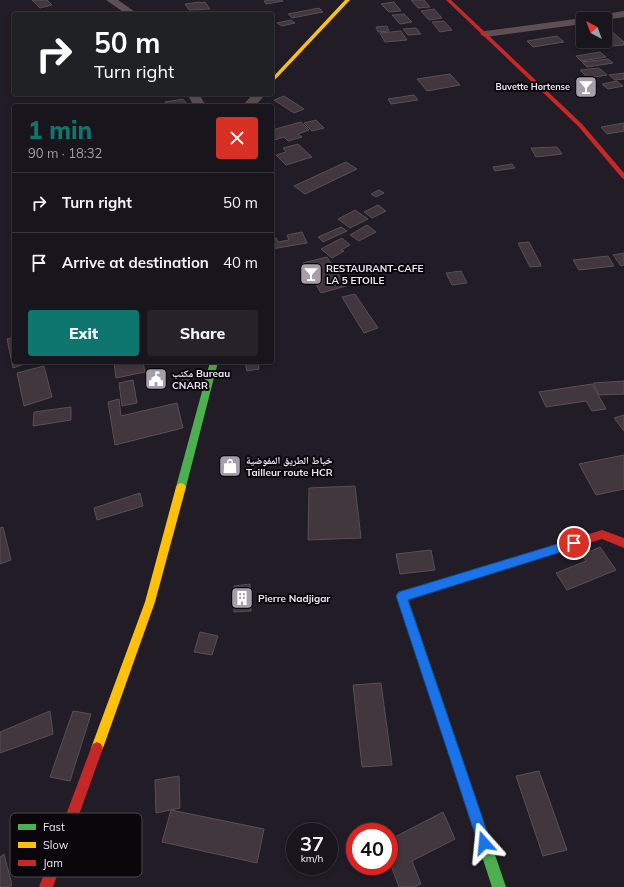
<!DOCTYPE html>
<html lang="en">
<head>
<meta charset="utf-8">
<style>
	:root { --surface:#19151c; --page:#262229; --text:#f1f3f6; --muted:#9f9fa3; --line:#37343b; --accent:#0f766e }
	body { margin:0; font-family:Mulish,"Noto Naskh Arabic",sans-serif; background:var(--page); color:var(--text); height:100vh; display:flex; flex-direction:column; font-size:15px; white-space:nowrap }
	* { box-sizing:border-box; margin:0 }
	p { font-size:13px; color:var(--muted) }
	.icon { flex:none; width:22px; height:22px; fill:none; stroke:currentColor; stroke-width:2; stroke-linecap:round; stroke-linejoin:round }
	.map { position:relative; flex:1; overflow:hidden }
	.side { position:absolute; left:12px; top:104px; width:262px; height:260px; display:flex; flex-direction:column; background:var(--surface); border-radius:4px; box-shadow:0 2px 6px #0003,0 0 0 1px var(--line) }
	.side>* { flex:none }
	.banner { position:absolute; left:12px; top:12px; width:262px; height:84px; border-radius:4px; box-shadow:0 2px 6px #0003,0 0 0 1px var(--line); background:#202124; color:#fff; overflow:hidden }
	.needle { width:26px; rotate:319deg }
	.buttons { position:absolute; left:576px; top:12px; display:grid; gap:8px }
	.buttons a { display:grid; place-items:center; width:36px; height:36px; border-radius:4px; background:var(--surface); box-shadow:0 2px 6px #0003,0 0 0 1px var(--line); font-size:20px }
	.speed { position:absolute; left:286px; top:823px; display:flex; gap:8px; font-size:20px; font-weight:700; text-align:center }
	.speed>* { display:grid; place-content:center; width:52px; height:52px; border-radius:50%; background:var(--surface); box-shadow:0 2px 6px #0003,0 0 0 1px var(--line); line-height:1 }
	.speed small { font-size:10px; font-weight:400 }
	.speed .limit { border:6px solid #d22; background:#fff; color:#111 }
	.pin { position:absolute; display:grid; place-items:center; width:34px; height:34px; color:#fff; margin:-17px; border:2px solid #fff; border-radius:50%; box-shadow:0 1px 4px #0007 }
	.me { position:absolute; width:44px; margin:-22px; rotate:342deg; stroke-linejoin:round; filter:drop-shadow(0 0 3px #0008) }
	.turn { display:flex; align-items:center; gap:14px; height:84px; padding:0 16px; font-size:18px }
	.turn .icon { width:52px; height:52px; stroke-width:2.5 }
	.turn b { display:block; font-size:28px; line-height:34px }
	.round { display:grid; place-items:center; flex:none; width:42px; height:42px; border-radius:4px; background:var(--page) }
	.overview { display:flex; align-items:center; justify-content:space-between; height:68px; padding:0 16px }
	h1 { font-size:24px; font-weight:800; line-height:30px; color:var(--accent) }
	.button { display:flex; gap:8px; margin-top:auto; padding:8px 16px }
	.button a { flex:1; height:46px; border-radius:4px; background:var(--accent); color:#fff; font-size:16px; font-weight:800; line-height:46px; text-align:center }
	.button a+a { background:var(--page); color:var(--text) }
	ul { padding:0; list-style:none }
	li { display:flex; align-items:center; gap:12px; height:60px; padding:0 16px; border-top:1px solid var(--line) }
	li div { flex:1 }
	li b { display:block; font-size:15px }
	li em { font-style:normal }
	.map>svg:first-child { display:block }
	.building { fill:#42363f; stroke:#575056 }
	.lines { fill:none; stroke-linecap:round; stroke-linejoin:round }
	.street { fill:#5d4f53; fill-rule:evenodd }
	.fast { fill:#4caf50; fill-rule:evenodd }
	.slow { fill:#ffc107; fill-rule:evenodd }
	.jam { fill:#c62828; fill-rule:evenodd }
	.route { fill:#1a73e8; stroke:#114b97 }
	.labels { text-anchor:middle; stroke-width:4; stroke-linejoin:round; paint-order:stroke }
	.far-poi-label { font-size:9px; font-weight:bold; fill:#ede6f2; stroke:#09060c; text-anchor:end }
	.poi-label { font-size:10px; font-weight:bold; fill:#ede6f2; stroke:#09060c; text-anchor:start }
	.key { fill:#09060c; stroke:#4d4951; stroke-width:1 }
	.key-label { font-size:11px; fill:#ede6f2 }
</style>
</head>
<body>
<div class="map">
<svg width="624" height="887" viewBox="0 0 624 887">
	<rect width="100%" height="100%" fill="#211c25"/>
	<path class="building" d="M32 0H47L52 5 40 8Z
		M270 0H281L283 1 266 4 264 1Z
		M411 0H424L430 7 418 8Z
		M199 2V3L205 2 210 9 189 10 185 4Z
		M394 2 401 11 389 12 381 4Z
		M319 8 323 12 292 18 288 14Z
		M434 9 442 18 429 20 421 11Z
		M404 14 412 22 400 24 392 15Z
		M291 20 295 23 282 26 277 23Z
		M444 21 452 30 440 32 432 22Z
		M387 26 389 31 378 32 376 27Z
		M416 28 421 34 408 35 403 29Z
		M610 30 624 42V45L613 46 605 39V31Z
		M401 31 407 40 385 42 380 33Z
		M557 36 564 42 533 47 527 41Z
		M600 52 606 57 581 61 576 56Z
		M608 59 613 63 587 67 582 62Z
		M599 68 607 75 588 78 580 70Z
		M624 73V79L615 80 609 75Z
		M450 74 460 85 427 91 417 79Z
		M617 81 623 86 608 89 602 84Z
		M414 95 418 100 391 104 388 99Z
		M284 96 304 109 294 113 274 100Z
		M183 99 186 103 171 106H167L165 102Z
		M316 120 324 128 312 131 304 123Z
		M301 122 309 130 298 134 302 137 288 141 284 137 272 141V130Z
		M624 123V131L607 134 601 127Z
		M298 144 312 157 286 165 276 155 286 152 283 148Z
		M557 147 562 154 536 157 531 148Z
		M346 162 357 169 305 194 294 186Z
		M512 164 515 168 495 171 493 167Z
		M379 190 384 193 376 197 371 194Z
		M378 205 386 211 372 218 364 212Z
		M355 210 368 219 350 228 338 219Z
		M367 225 376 232 359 241 350 235Z
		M341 227 347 231 323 242 318 237Z
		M302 232 307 243 272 249V239L276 238 278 242 289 240 287 235Z
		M342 238 350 245 341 250 344 251 332 258 321 249Z
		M529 242 540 263 541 266 530 267 518 243Z
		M624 253V265L621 266 613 255Z
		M608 256 614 266 579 270 573 260Z
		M327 257 346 286 321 293 303 263Z
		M461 271 467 283 452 285 446 273Z
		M355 294 378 328 364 333 342 297Z
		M14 337V362H27V363L13 368 7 339Z
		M114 362H143L145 372 116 378Z
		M245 362H258L259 369 247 371Z
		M44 366 52 397 24 406 17 373Z
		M133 380 137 403 122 406 119 383Z
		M182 380H190L189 389H180Z
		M624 381V394L599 395 593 383Z
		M592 384 606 409 592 411 586 401 546 407 539 392Z
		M119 399 121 416 177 403 183 428 115 445 108 402Z
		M71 407V420L33 426 34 412Z
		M624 415V431L614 418Z
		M624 455V489L596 495 579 464Z
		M237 460 236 472H224L225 461Z
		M355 486 361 538 308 540 309 488Z
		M140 493 143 506 97 520 94 508Z
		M3 527 11 560 0 564V528Z
		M600 547 616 570 567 590 556 573 586 561 582 555Z
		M431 550 435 570 400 574 396 554Z
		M250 584 251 611 234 612V586Z
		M200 632 218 636 212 655 194 652Z
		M381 683 392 765 362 767 353 685Z
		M50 711 53 734 0 753V732Z
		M73 711 91 714 70 781 50 777Z
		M539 771 567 850 543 856 516 776Z
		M179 776 180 808 156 813 155 780Z
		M171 810 264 829 257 863 162 842Z
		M443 812 455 839 412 861 421 884 414 887H399L389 860V840Z
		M4 854 12 885 8 887H0V857Z"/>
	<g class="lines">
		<path class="street" d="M106 0H118L138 14H126Z
			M624 11V17L605 20V19H588L593 16Z
			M583 18 587 19H583V24L485 37 480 34 485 31Z
			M187 94H199L206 106H194Z
			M253 94H266L255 106H242Z"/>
		<path class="fast" d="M210 362H218L186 487 184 490 181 491 178 490 176 487Z
			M419 586 423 587 424 591 423 595 408 599 506 887H492L397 596 398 592Z"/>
		<path class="slow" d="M345 0H350L272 83V78Z
			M181 483 184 484 186 487 155 602 103 748 101 752 97 754 93 752 91 748 145 602 176 487 178 484Z"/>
		<path class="jam" d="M446 0H451L582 124 624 173V179L622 178 578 126Z
			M602 530 624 538V548L602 539 419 596 415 595 414 591 415 587 419 586Z
			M97 742 101 744 103 748 53 887H39L91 748 93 744Z"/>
	</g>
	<path class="route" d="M574 539 577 540 579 543 577 546 574 548 408 600 491 843 489 848 484 850 480 848 478 843 396 596 398 593 402 591Z"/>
	<defs>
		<g id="bar-square" transform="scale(1.15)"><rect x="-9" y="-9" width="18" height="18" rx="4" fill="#a69faa" stroke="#09060c"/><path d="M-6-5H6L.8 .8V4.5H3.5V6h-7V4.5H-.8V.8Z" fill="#fff"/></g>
		<g id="civic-square" transform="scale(1.15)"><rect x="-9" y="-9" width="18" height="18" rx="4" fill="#a69faa" stroke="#09060c"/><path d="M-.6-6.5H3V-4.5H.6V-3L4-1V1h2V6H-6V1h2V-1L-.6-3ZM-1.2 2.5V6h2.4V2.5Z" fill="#fff"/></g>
		<g id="shop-square" transform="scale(1.15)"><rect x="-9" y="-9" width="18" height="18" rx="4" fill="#a69faa" stroke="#09060c"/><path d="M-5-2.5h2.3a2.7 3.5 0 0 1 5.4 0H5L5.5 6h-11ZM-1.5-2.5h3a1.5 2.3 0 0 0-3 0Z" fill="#fff"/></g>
		<g id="building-square" transform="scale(1.15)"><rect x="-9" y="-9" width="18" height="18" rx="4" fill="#a69faa" stroke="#09060c"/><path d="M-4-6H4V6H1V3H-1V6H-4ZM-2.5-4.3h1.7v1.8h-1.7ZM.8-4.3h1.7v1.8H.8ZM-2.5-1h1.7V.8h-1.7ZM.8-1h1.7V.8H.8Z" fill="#fff"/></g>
	</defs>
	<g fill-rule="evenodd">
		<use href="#bar-square" x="586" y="87"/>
		<use href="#bar-square" x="311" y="274"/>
		<use href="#civic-square" x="156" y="379"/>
		<use href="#shop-square" x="230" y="466"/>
		<use href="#building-square" x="242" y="598"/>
	</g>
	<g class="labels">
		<g class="far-poi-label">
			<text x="570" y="90">Buvette Hortense</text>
		</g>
		<g class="poi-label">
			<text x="326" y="272">RESTAURANT-CAFE<tspan x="326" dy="12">LA 5 ETOILE</tspan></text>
			<text x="172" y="377">مكتب Bureau<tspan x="172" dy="12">CNARR</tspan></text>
			<text x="246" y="464">خياط الطريق المفوضية<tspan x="246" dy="12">Tailleur route HCR</tspan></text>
			<text x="258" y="602">Pierre Nadjigar</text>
		</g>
	</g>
	<rect x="10" y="813" width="132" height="64" rx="6" class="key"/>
	<rect x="18" y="824" width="18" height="6" fill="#4caf50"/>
	<rect x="18" y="842" width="18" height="6" fill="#ffc107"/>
	<rect x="18" y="860" width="18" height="6" fill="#c62828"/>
	<g class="key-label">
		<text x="43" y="831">Fast</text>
		<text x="43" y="849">Slow</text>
		<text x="43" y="867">Jam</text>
	</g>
</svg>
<div class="buttons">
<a><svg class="needle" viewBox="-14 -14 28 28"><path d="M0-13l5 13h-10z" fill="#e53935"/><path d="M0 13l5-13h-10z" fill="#9f9fa3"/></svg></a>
</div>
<div class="speed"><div>37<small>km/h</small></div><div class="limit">40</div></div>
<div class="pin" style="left:574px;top:543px;background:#d93025"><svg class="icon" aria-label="arrive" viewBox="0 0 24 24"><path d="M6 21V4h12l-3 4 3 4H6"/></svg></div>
<svg class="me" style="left:484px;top:843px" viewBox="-20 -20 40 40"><path d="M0-17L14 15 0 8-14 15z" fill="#1a73e8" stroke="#fff" stroke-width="4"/></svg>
<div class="banner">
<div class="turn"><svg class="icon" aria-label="right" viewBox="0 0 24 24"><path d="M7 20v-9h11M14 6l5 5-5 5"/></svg><div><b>50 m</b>Turn right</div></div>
</div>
<section class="side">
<div class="overview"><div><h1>1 min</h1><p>90 m · 18:32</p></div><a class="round" style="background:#d93025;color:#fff"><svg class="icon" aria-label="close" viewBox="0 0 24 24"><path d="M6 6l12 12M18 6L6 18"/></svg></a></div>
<ul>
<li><svg class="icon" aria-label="right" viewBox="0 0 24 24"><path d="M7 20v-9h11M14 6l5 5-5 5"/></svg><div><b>Turn right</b></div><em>50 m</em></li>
<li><svg class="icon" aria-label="arrive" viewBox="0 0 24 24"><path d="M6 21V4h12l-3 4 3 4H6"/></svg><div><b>Arrive at destination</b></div><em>40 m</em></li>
</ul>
<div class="button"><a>Exit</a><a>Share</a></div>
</section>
</div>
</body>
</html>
